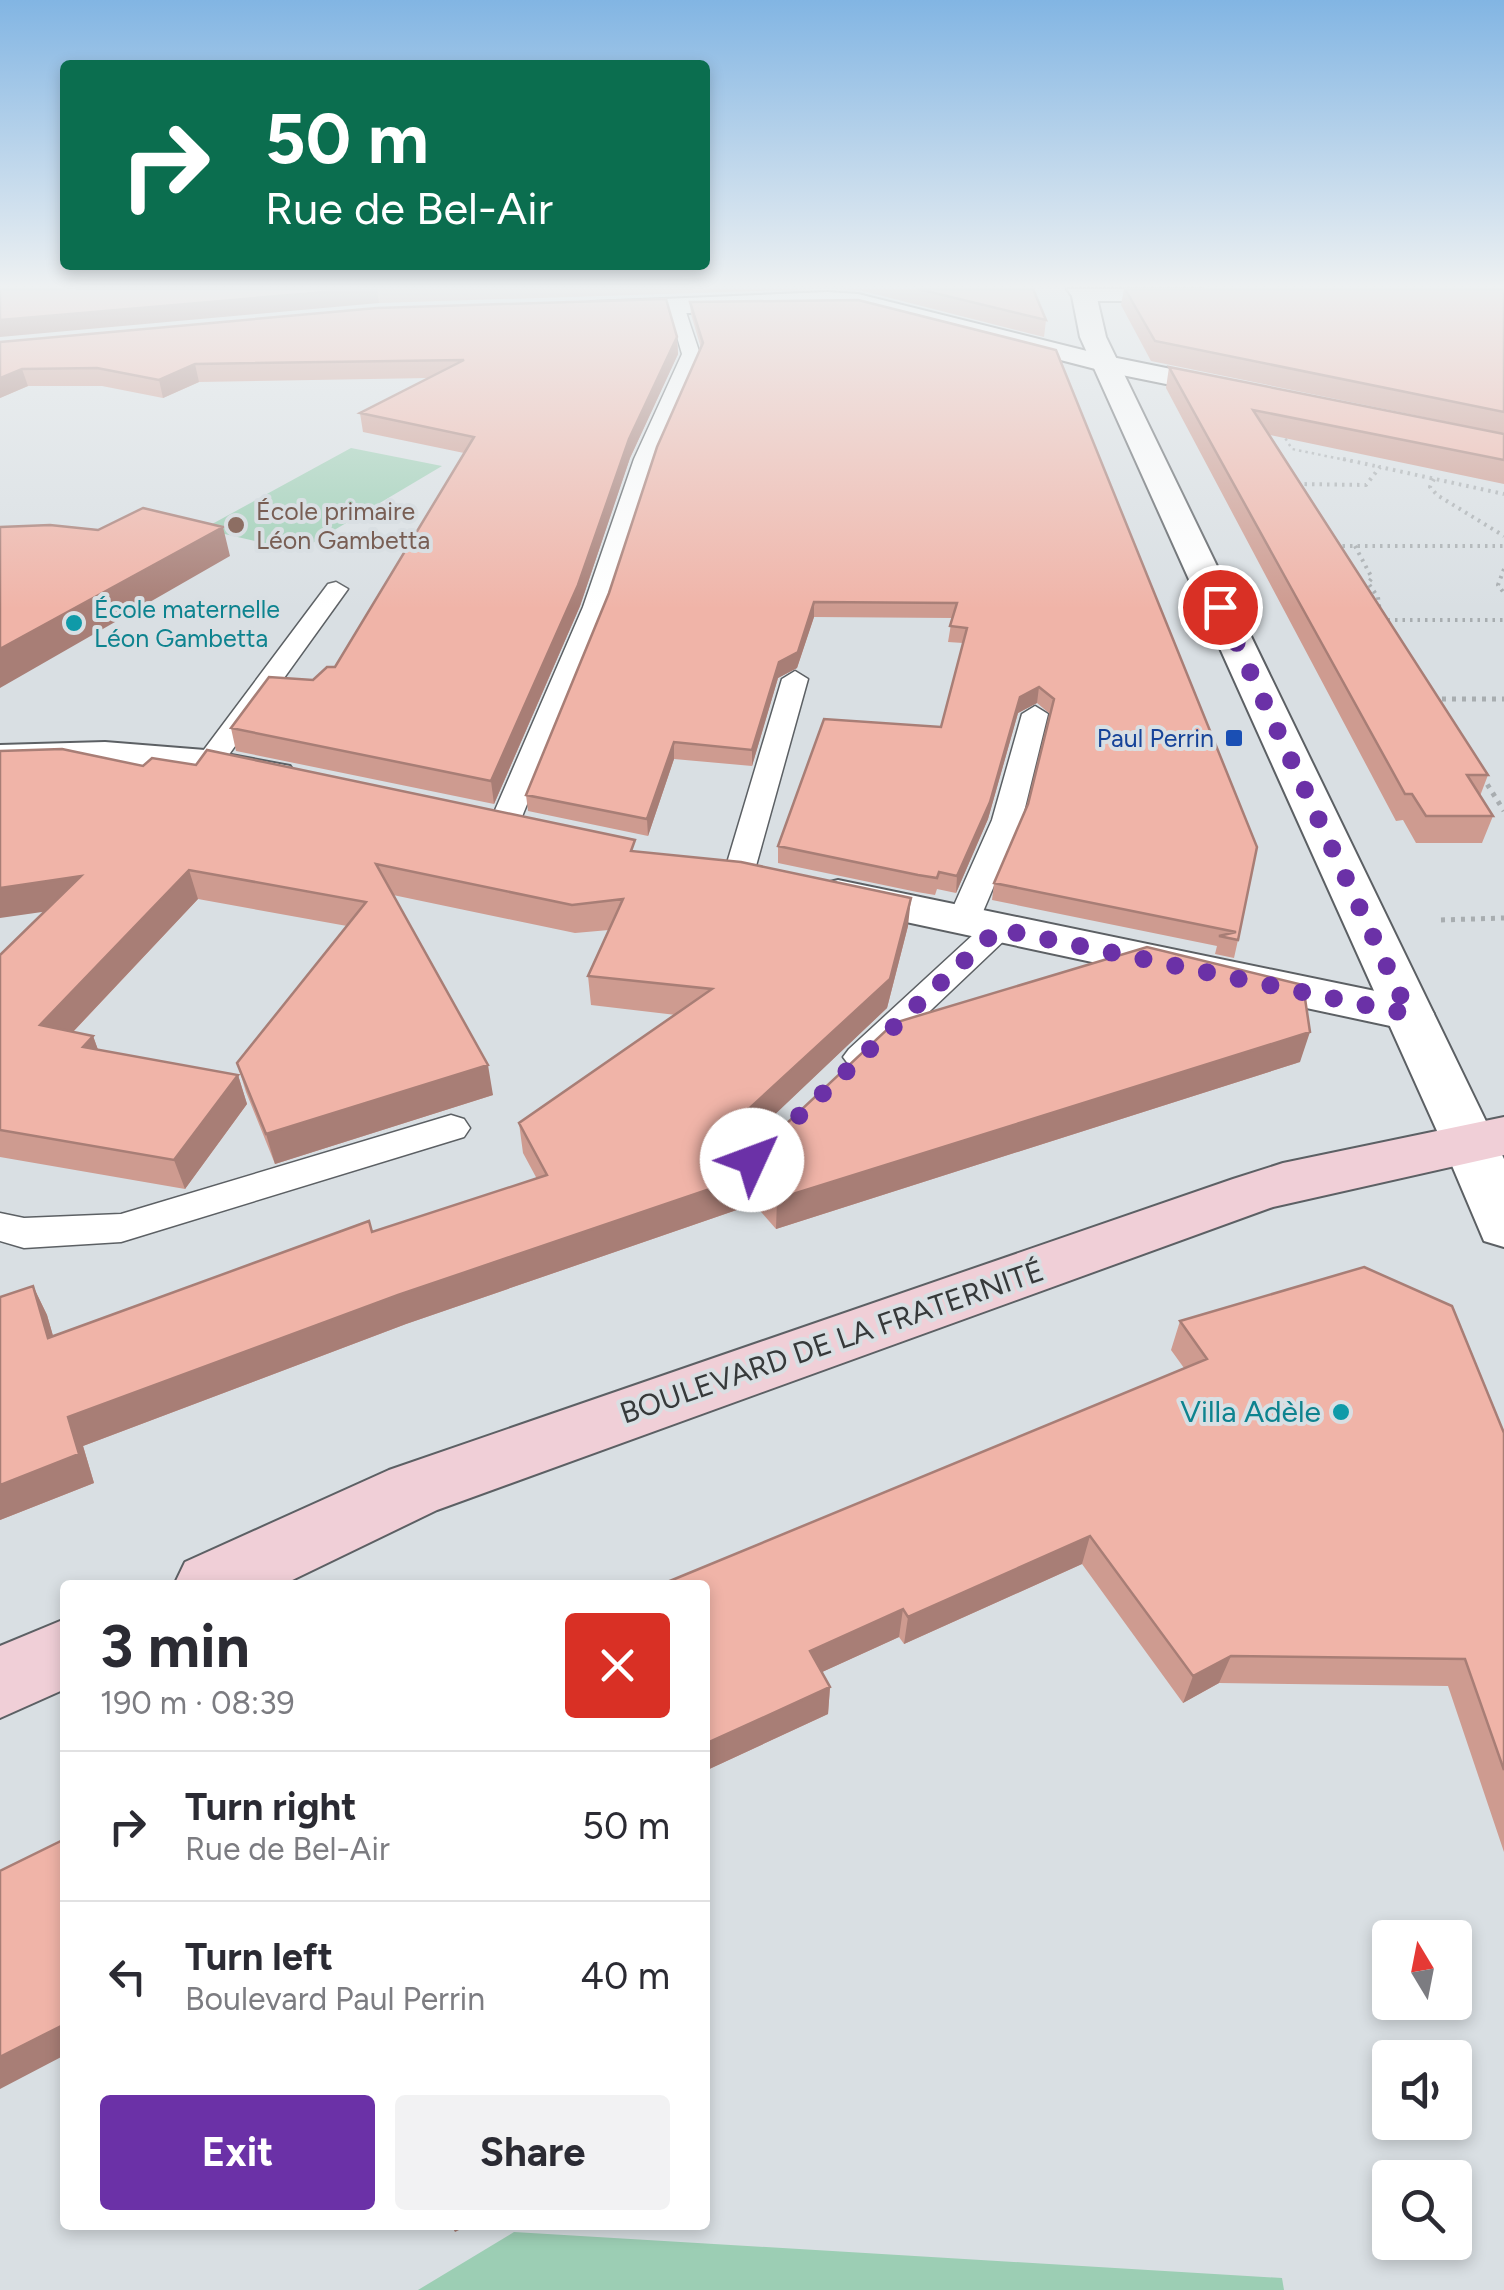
<!DOCTYPE html>
<html lang="en">
<head>
<meta charset="utf-8">
<style>
	:root { --surface:#fff; --page:#f2f2f3; --text:#2b2b33; --muted:#7c7c81; --line:#e1e1e2; --accent:#6b31a7 }
	body { margin:0; font-family:Figtree,sans-serif; background:var(--page); color:var(--text); height:100vh; display:flex; flex-direction:column; font-size:38px; white-space:nowrap }
	* { box-sizing:border-box; margin:0 }
	p { font-size:32px; color:var(--muted) }
	.icon { flex:none; width:55px; height:55px; fill:none; stroke:currentColor; stroke-width:2; stroke-linecap:round; stroke-linejoin:round }
	.map { position:relative; flex:1; overflow:hidden }
	.details { position:absolute; left:60px; top:1580px; width:650px; height:650px; display:flex; flex-direction:column; background:var(--surface); border-radius:10px; box-shadow:0 5px 15px #0003 }
	.details>* { flex:none }
	.banner { position:absolute; left:60px; top:60px; width:650px; height:210px; border-radius:10px; box-shadow:0 5px 15px #0003; background:#0b6e4f; color:#fff; overflow:hidden }
	.needle { width:65px; rotate:350deg }
	.fabs { position:absolute; left:1372px; top:1920px; display:grid; gap:20px }
	.fabs a { display:grid; place-items:center; width:100px; height:100px; border-radius:10px; background:var(--surface); box-shadow:0 5px 15px #0003; font-size:50px }
	.pin { position:absolute; display:grid; place-items:center; width:85px; height:85px; color:#fff; margin:-42px; border:5px solid #fff; border-radius:50%; box-shadow:0 2px 10px #0007 }
	.me { position:absolute; width:110px; margin:-55px; rotate:47deg; stroke-linejoin:round; filter:drop-shadow(0 0 8px #0008) }
	.turn { display:flex; align-items:center; gap:35px; height:210px; padding:0 40px; font-size:45px }
	.turn .icon { width:130px; height:130px; stroke-width:2.5 }
	.turn b { display:block; font-size:70px; line-height:85px }
	.round { display:grid; place-items:center; flex:none; width:105px; height:105px; border-radius:10px; background:var(--page) }
	.summary { display:flex; align-items:center; justify-content:space-between; height:170px; padding:0 40px }
	h1 { font-size:60px; font-weight:700; line-height:75px }
	.button { display:flex; gap:20px; margin-top:auto; padding:20px 40px }
	.button a { flex:1; height:115px; border-radius:10px; background:var(--accent); color:#fff; font-size:40px; font-weight:700; line-height:115px; text-align:center }
	.button a+a { background:var(--page); color:var(--text) }
	ul { padding:0; list-style:none }
	li { display:flex; align-items:center; gap:30px; height:150px; padding:0 40px; border-top:2px solid var(--line) }
	li div { flex:1 }
	li b { display:block; font-size:38px }
	li em { font-style:normal }
	.map>svg:first-child { display:block }
	.green { fill:#9cceb4 }
	.lines { fill:none; stroke-linecap:round; stroke-linejoin:round }
	.service-casing { stroke:#5c6064; stroke-width:3 }
	.minor-casing { stroke:#5c6064; stroke-width:4 }
	.tertiary-casing { stroke:#5c6064; stroke-width:4 }
	.secondary-casing { stroke:#5c6064; stroke-width:4 }
	.path-far2 { stroke:#a8adb0; stroke-width:2.5; stroke-dasharray:2.5 4; stroke-linecap:butt }
	.path-far1 { stroke:#a8adb0; stroke-width:4; stroke-dasharray:2.5 5; stroke-linecap:butt }
	.path { stroke:#a8adb0; stroke-width:5; stroke-dasharray:4 6; stroke-linecap:butt }
	.service { fill:#fff; fill-rule:evenodd }
	.minor { fill:#fff; fill-rule:evenodd }
	.tertiary { fill:#fff; fill-rule:evenodd }
	.secondary { fill:#f0cfd7; fill-rule:evenodd }
	.wall { fill:#ce9b90 }
	.shaded-wall { fill:#a87e76 }
	.building { fill:#f0b4a8; stroke:#a87e76; stroke-width:2.5 }
	.route { stroke:#6b31a7; stroke-width:18; stroke-dasharray:0 32.4 }
	.education-dot { fill:#8d6e63; stroke:#d9dfe3; stroke-width:4 }
	.culture-dot { fill:#0f9aa8; stroke:#d9dfe3; stroke-width:4 }
	.transit-dot { fill:#1a4fb4; stroke:#d9dfe3; stroke-width:4 }
	.labels { text-anchor:middle; stroke-width:8; stroke-linejoin:round; paint-order:stroke }
	.far-education-label { font-size:25px; fill:#785e54; stroke:#d9dfe3; text-anchor:start }
	.far-culture-label { font-size:25px; fill:#0d838f; stroke:#d9dfe3; text-anchor:start }
	.far-transit-label { font-size:25px; fill:#164399; stroke:#d9dfe3; text-anchor:end }
	.street-label { font-size:30px; fill:#36393a; stroke:#d9dfe3 }
	.culture-label { font-size:30px; fill:#0d838f; stroke:#d9dfe3; text-anchor:end }
</style>
</head>
<body>
<div class="map">
<svg width="1504" height="2290" viewBox="0 0 1504 2290">
	<rect width="100%" height="100%" fill="#d9dfe3"/>
	<path class="green" d="M351 448 442 466 299 551 203 529Z
		M514 2232 1282 2278 1284 2290H418Z"/>
	<g class="lines">
		<g class="service-casing">
			<path id="service" d="M670 302 684 306 700 354 654 459 607 607 519 824 514 830H494L489 824 583 607 634 459 682 354 668 306Z
				M336 582 348 589 220 767H200L196 761 200 755 328 584Z
				M795 671 808 679 754 873 750 880H728L724 873 782 679Z
				M1035 706 1048 714 1022 820 979 921 974 928H952L947 921 992 820 1022 714Z
				M998 919 1009 922 1014 929 1009 936 873 1065 861 1069 849 1065 843 1057 849 1049 987 922Z
				M451 1115 464 1119 470 1128 464 1137 121 1242 24 1248 0 1241V1213L24 1218 121 1214Z"/>
		</g>
		<g class="minor-casing">
			<path id="minor" d="M1077 289H1203L1208 294 1196 301H1084L1072 294Z
				M827 292 858 294 1107 356 1240 383 1254 391 1240 399 1107 372 858 308 591 316 579 309 591 302Z
				M105 742 205 750 290 766 296 775 290 784 275 787 138 768 0 769V745Z
				M838 880 1409 998 1427 1003 1434 1014 1427 1025 1409 1030 822 904 815 894 822 884Z"/>
		</g>
		<g class="tertiary-casing">
			<path id="tertiary" d="M1067 289H1092L1096 294 1106 337 1496 1142 1504 1159V1247L1484 1241 1442 1142 1080 337 1072 296Z"/>
		</g>
		<g class="secondary-casing">
			<path id="secondary" d="M1504 1117V1155L1273 1207 437 1510 282 1585H174L185 1562 389 1470 1233 1179 1283 1163Z
				M65 1619V1689L0 1718V1646Z"/>
		</g>
		<path class="path-far2" d="M1282 433 1292 449 1355 462"/>
		<path class="path-far1" d="M1343 459 1380 467
			M1434 479 1430 487 1437 495 1504 536
			M1297 484 1366 485 1380 467 1504 494
			M1335 546H1504
			M1355 546 1372 578 1368 583 1378 597 1380 613
			M1504 569 1498 585 1504 593
			M1380 620H1504"/>
		<path class="path" d="M1432 699H1504
			M1482 776 1504 811
			M1441 920 1504 918"/>
		<use href="#service" class="service"/>
		<use href="#minor" class="minor"/>
		<use href="#tertiary" class="tertiary"/>
		<use href="#secondary" class="secondary"/>
	</g>
	<path class="wall" d="M0 289H818L379 303Z
		M831 289H1033L1046 320 1044 337 859 290Z
		M1124 289H1504V484L1270 435 1488 775 1480 796 1493 816 1482 843H1416L1403 820 1396 821 1166 388 1169 367 1448 422 1151 361 1121 305Z
		M858 300 1238 940 1234 958 1215 954 1217 946 992 900 994 883 1028 804 1050 714 1037 703 1018 713 988 819 956 893 937 889 935 895 917 892 778 863V846L941 727 963 643 948 642 952 618 814 617 797 668 778 678 752 766 674 759 648 836 528 811 526 795 609 593 701 348 691 314 690 302Z
		M677 337 678 354 630 458 580 606 494 804 236 751 231 728 335 667 464 453 363 432 360 413 429 378 199 382 163 398 102 386H28L0 398V342Z
		M143 766 636 852 908 926 887 1008 744 1143 751 1146 1300 1062 776 1229 754 1204 406 1324 83 1446 94 1483 0 1520V1297L33 1286 47 1315 53 1336 537 1179 523 1153 519 1123 676 1015 591 1005 588 976 609 930 575 933 393 895 493 1095 275 1164 246 1092 237 1063 347 926 198 899 73 1032 93 1036 98 1050 238 1075 247 1104 185 1189 0 1157V955L44 912Z
		M1180 1321 1504 1433V1852L1448 1686 1219 1683 1183 1703 1082 1564 904 1644 899 1637 822 1672 830 1687 828 1714 705 1771V1585L1184 1368 1171 1350Z"/>
	<path class="shaded-wall" d="M360 289H377L379 303 0 337V320Z
		M677 337 678 354 630 458 580 606 494 804 491 781 629 439Z
		M195 364 199 382 163 398 159 380Z
		M22 369 28 386 0 398V378Z
		M223 527 230 556 0 688V649Z
		M814 602V617L797 668 778 678 752 766V750L779 662Z
		M1039 687 1037 703 1018 713 988 819 956 893 957 876 1020 697Z
		M674 742V759L648 836 647 819Z
		M189 870 198 899 52 1054 40 1025Z
		M81 876 91 905 0 918V888Z
		M911 898 908 926 887 1008 730 1157 729 1127Z
		M1310 1032 1300 1062 776 1229 777 1199Z
		M93 1036 104 1066 83 1047Z
		M488 1065 493 1095 275 1164 266 1134Z
		M238 1075 247 1104 185 1189 174 1160Z
		M754 1174V1204L406 1324 83 1446 94 1483 0 1520V1485L68 1417 398 1295Z
		M33 1286 47 1315 62 1367 48 1338Z
		M1090 1536 1082 1564 904 1644 908 1617Z
		M903 1609 899 1637 809 1678 810 1651Z
		M1231 1656 1219 1683 1183 1703 1193 1676Z
		M830 1687 828 1714 705 1771V1744Z
		M65 2024V2055L0 2089V2057Z
		M451 2225H469L455 2232Z"/>
	<path class="building" d="M0 289H360L0 320Z
		M918 289H1033L1046 320Z
		M1125 289H1504V412L1155 341Z
		M666 299 677 337 629 439 578 585 491 781 231 728 269 677 313 680 327 667H335L474 437 360 413 464 360 195 364 159 380 97 368 22 369 0 378V342L377 308Z
		M858 300 1056 350 1257 847 1238 940 1219 936 1236 932 994 883 1028 804 1054 699 1039 687 1020 697 990 802 957 876 939 872 937 878 918 875 778 846 824 719 941 727 967 628 950 626 957 603 814 602 798 652 779 662 752 750 674 742 647 819 526 795 609 593 657 447 703 343 690 302Z
		M1169 367 1504 434V460L1253 410 1488 775H1467L1493 816H1426L1412 794H1405Z
		M143 508 223 527 0 649V527L50 525 98 530Z
		M62 749 143 766 152 758 196 765 207 750 635 840 631 851 741 862 911 898 890 979 729 1127 736 1140 751 1146 768 1141 894 1023 1147 947 1303 985 1310 1032 777 1199 754 1174 398 1295 68 1417 79 1454 0 1485V1297L33 1286 48 1338 369 1221 372 1232 547 1175 519 1123 712 989 588 976 623 899 572 905 376 864 488 1065 266 1134 237 1063 366 902 189 870 40 1025 93 1036 83 1047 238 1075 174 1160 0 1130V955L81 876 0 888V751Z
		M1364 1267 1452 1306 1504 1433V1770L1465 1659 1231 1656 1193 1676 1090 1536 908 1617 903 1609 810 1651 830 1687 705 1744V1585H660L1207 1359 1180 1321Z
		M65 1839V2024L0 2057V1871Z"/>
	<linearGradient id="sky" x2="0" y2="1"><stop stop-color="#82b5e3"/><stop offset="0.47" stop-color="#eef1f2"/><stop offset="1" stop-color="#eef1f2" stop-opacity="0"/></linearGradient>
	<rect width="1504" height="609" fill="url(#sky)"/>
	<g class="lines">
		<path class="route" d="M752 1160 998 929 1409 1014 1220 607"/>
	</g>
	<circle class="education-dot" cx="236" cy="525" r="10"/>
	<g class="culture-dot">
		<circle cx="74" cy="623" r="10"/>
		<circle cx="1341" cy="1412" r="10"/>
	</g>
	<rect class="transit-dot" x="1224" y="728" width="20" height="20" rx="5"/>
	<g class="labels">
		<g class="far-education-label">
			<text x="256" y="520">École primaire<tspan x="256" dy="29">Léon Gambetta</tspan></text>
		</g>
		<g class="far-culture-label">
			<text x="94" y="618">École maternelle<tspan x="94" dy="29">Léon Gambetta</tspan></text>
		</g>
		<g class="far-transit-label">
			<text x="1214" y="747">Paul Perrin</text>
		</g>
		<g class="street-label">
			<text transform="translate(832 1342) rotate(-19)" y="10">BOULEVARD DE LA FRATERNITÉ</text>
		</g>
		<g class="culture-label">
			<text x="1321" y="1422">Villa Adèle</text>
		</g>
	</g>
</svg>
<div class="fabs">
<a><svg class="needle" viewBox="-14 -14 28 28"><path d="M0-13l5 13h-10z" fill="#e53935"/><path d="M0 13l5-13h-10z" fill="#7c7c81"/></svg></a>
<a><svg class="icon" aria-label="sound" viewBox="0 0 24 24"><path d="M4 9h4l5-4v14l-5-4H4zM17 9q2 3 0 6"/></svg></a>
<a><svg class="icon" aria-label="search" viewBox="0 0 24 24"><circle cx="10" cy="10" r="6"/><path d="M15 15l6 6"/></svg></a>
</div>
<div class="pin" style="left:1220px;top:607px;background:#d93025"><svg class="icon" aria-label="arrive" viewBox="0 0 24 24"><path d="M6 21V4h12l-3 4 3 4H6"/></svg></div>
<svg class="me" style="left:752px;top:1160px" viewBox="-20 -20 40 40"><circle r="19" fill="#fff"/><path d="M0-13L10 11 0 6-10 11z" fill="#6b31a7"/></svg>
<div class="banner">
<div class="turn"><svg class="icon" aria-label="right" viewBox="0 0 24 24"><path d="M7 20v-9h11M14 6l5 5-5 5"/></svg><div><b>50 m</b>Rue de Bel-Air</div></div>
</div>
<section class="details">
<div class="summary"><div><h1>3 min</h1><p>190 m · 08:39</p></div><a class="round" style="background:#d93025;color:#fff"><svg class="icon" aria-label="close" viewBox="0 0 24 24"><path d="M6 6l12 12M18 6L6 18"/></svg></a></div>
<ul>
<li><svg class="icon" aria-label="right" viewBox="0 0 24 24"><path d="M7 20v-9h11M14 6l5 5-5 5"/></svg><div><b>Turn right</b><p>Rue de Bel-Air</p></div><em>50 m</em></li>
<li><svg class="icon" aria-label="left" viewBox="0 0 24 24"><path d="M17 20v-9H6M10 6l-5 5 5 5"/></svg><div><b>Turn left</b><p>Boulevard Paul Perrin</p></div><em>40 m</em></li>
</ul>
<div class="button"><a>Exit</a><a>Share</a></div>
</section>
</div>
</body>
</html>
